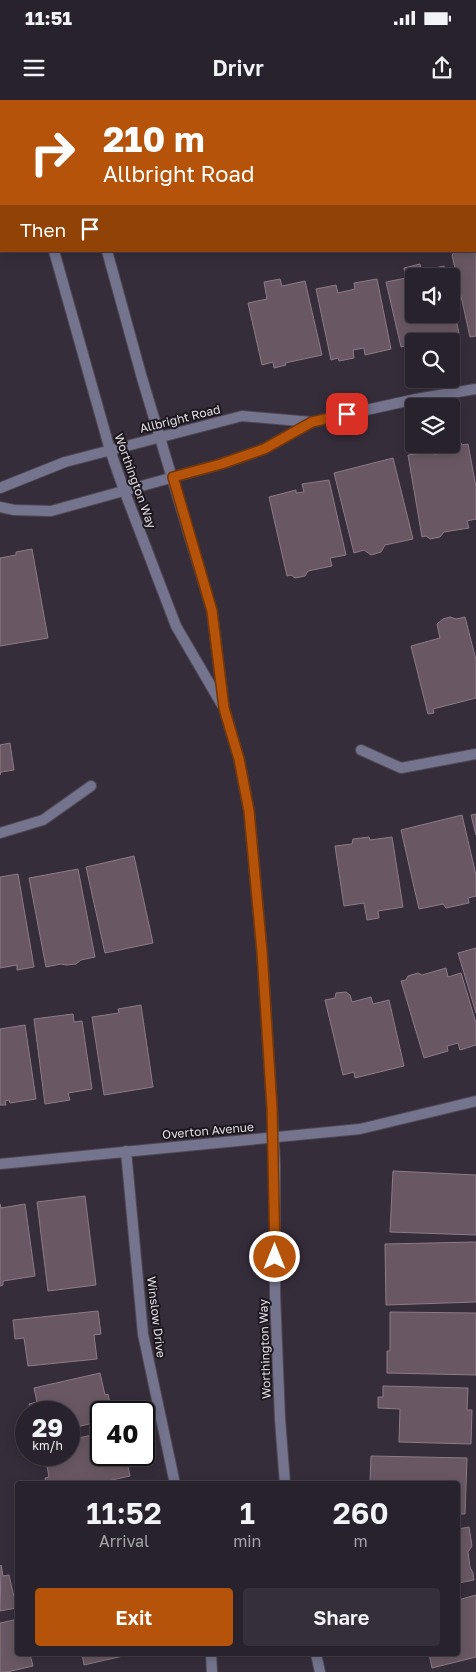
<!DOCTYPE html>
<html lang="en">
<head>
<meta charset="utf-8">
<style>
	:root { --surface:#28222c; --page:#342f38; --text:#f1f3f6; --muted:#a5a4a9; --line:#443f48; --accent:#b45309 }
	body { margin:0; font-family:"Golos Text",sans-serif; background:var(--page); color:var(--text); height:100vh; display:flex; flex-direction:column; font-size:19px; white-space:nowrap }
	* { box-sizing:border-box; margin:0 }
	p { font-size:16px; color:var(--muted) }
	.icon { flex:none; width:28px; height:28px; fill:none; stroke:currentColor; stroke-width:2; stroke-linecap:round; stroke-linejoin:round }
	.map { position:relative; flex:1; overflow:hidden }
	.details { position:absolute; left:15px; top:1381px; width:445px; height:175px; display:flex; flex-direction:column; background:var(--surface); border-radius:5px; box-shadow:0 2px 12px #0003,0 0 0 1px var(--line) }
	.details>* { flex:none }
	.guide { position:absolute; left:0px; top:0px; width:476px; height:152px; box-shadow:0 2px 12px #0003,0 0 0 1px var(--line); background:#b45309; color:#fff; overflow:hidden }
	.buttons { position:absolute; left:405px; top:168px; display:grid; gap:10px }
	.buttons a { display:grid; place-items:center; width:55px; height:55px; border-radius:5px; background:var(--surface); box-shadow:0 2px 12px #0003,0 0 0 1px var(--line); font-size:25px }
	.speed { position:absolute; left:15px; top:1301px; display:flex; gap:10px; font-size:25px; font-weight:700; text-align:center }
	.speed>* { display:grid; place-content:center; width:65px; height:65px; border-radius:50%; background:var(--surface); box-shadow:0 2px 12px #0003,0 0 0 1px var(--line); line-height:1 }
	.speed small { font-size:12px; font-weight:400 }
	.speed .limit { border:2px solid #111; border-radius:8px; background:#fff; color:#111 }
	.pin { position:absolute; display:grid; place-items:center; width:42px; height:42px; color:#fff; margin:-21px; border-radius:10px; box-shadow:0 2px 8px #0006 }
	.me { position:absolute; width:55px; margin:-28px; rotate:0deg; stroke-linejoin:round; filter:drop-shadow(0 0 4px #0008) }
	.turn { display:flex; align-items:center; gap:18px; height:105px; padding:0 20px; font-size:22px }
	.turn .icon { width:65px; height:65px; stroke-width:2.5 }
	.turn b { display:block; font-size:35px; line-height:42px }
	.then { display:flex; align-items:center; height:48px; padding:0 20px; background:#0003; gap:10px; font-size:19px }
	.eta { display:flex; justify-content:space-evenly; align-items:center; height:85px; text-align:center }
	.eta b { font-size:30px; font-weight:600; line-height:35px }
	.action { display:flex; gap:10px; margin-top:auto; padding:10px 20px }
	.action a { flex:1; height:58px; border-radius:5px; background:var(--accent); color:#fff; font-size:20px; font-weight:600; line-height:58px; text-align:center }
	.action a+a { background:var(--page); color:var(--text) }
	.status { display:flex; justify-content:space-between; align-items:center; height:35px; padding:0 25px; background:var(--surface); direction:ltr }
	.status svg { height:14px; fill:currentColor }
	header { display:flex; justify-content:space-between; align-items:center; height:65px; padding:0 20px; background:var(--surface); font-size:22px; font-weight:600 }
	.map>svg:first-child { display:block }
	.building { fill:#695863; stroke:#8d7b86 }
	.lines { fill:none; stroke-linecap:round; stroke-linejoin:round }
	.minor-casing { stroke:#524956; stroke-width:12 }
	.tertiary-casing { stroke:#524956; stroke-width:12 }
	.minor { stroke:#75748f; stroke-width:10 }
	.tertiary { stroke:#75748f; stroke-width:10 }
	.route-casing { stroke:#753606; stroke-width:12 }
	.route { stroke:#b45309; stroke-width:9 }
	.labels { text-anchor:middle; stroke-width:4; stroke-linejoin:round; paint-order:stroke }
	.street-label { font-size:12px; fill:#e2dce5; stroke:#1b171d }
</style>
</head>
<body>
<div class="status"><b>11:51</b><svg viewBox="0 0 49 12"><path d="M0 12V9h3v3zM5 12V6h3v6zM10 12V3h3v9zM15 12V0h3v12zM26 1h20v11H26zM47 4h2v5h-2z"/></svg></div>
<header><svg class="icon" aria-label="menu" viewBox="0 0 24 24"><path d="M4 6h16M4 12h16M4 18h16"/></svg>Drivr<svg class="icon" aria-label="share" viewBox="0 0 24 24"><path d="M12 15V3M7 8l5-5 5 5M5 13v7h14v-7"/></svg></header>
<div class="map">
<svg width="476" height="1572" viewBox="0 0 476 1572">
	<rect width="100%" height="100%" fill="#362d3b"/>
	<path class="building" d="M172 0H263V1H172Z
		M420 0H476V45L475 1Z
		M455 151 476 152V236L470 237 452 155Z
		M420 164 422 171 444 166 446 176H414V214H451V198L459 233 434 238V236L426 238V241H414V247L413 244 401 247 386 182 406 178 404 168Z
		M280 179 282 186 305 181 322 255 285 263 286 265 274 268 273 262 262 265 248 203 267 199 264 182Z
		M377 179 391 249 365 255 364 248 353 250 354 258 339 261 338 258 331 260 316 189 336 185 338 193 355 189 354 183Z
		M461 343 462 345 468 344 476 387V419L467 421 469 428 444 432 440 437 430 439 426 436 422 437 408 355 434 351V354L444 353 443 346Z
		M393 358 413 439 385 445 381 452 371 455 364 450 354 453 334 373Z
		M329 380 346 455 330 458 332 466 308 471 305 476 295 478 291 475 287 476 269 397 296 390V393L304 392 302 384Z
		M32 449 48 538 0 546V458L16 455V452Z
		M450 517 456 519 465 517 476 560V598L433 609 434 613 428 614 411 546 440 538 437 524 443 519Z
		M10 643 14 670 1 672 0 675V645Z
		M476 714V735L471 715Z
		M462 715 476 775V796L468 798 469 803 446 808 443 804 419 809 401 730Z
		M369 737 370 740 392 737 403 807 378 811 379 818 367 820 364 803 344 806 335 746 352 744 353 739Z
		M134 756 153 843 105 853 86 767Z
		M78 769 95 857 81 860 76 864 66 865 61 864 46 867 29 778Z
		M18 774 34 867 17 870V865L0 868V777Z
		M476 848V913L458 853Z
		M446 868 448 877 461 873 476 923V945L460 950 458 943 447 946 448 951 424 958 401 881 406 880 408 876 418 873 422 875Z
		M346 892 350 895 352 902 371 897 373 904 389 900 404 966 355 978 354 972 343 975 325 900 335 898 336 893Z
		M141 905 153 987 104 995 92 917 119 913 118 909Z
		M73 914 74 922 82 921 92 989 68 993 70 1000 45 1004 34 919Z
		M25 925 36 999 10 1003 9 1000 5 1001 6 1005H0V929Z
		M393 1071 476 1075V1135L390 1132Z
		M85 1096 96 1185 48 1191 37 1102Z
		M0 1104 1 1108 25 1104 35 1176 3 1181V1185L0 1186Z
		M476 1142V1202L386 1205 385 1144Z
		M98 1211 101 1234 94 1235 97 1259 28 1266 24 1238 15 1239 13 1220Z
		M390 1212 476 1213V1275L387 1273V1251H390Z
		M100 1273 105 1295 108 1294 112 1312H101V1321L69 1329V1312H31L29 1304 37 1302 34 1288Z
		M383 1286 468 1288 467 1310H472L471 1344 399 1342 400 1309 378 1308V1297H383Z
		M101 1333V1355H123V1357H126L130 1376 94 1384H46L45 1378 49 1377 45 1355H69V1340Z
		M371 1356 467 1358 465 1414H458V1384H376V1382H370Z
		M469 1427 472 1446 468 1452 470 1467 473 1473 474 1480 458 1483V1429Z
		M1 1465 3 1476 9 1475 13 1493 17 1503 16 1508 0 1511Z
		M476 1495V1557L432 1568 429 1554H458V1500Z
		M14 1520 18 1537V1554H30L33 1566 7 1572H0V1523Z
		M82 1554H132L84 1565Z"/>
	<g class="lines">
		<g class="minor-casing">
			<path id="minor" d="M0 388 65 362 242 316 311 322
				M0 407 14 410 51 411 221 364 264 349 312 322 416 299 476 289
				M361 650 401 668 476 654
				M0 733 43 720 91 686
				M126 1051 143 1234 175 1384
				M0 1064 360 1029 476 1001
				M211 1554 212 1572"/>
		</g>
		<g class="tertiary-casing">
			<path id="tertiary" d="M12 0V1
				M65 0 66 1
				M54 151 110 350 124 390 176 526 222 605
				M107 151 142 278 212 511 224 608 239 659 249 711 262 852 272 1008 275 1065V1194L280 1319 285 1384
				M316 1554 320 1572"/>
		</g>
		<use href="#minor" class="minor"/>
		<use href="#tertiary" class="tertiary"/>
	</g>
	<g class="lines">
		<g class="route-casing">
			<path id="route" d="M275 1157 272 1008 262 852 249 711 239 659 224 608 212 511 173 377 221 364 264 349 312 322 347 314"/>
		</g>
		<use href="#route" class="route"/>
	</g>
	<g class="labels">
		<g class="street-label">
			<text transform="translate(180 319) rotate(-14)" y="4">Allbright Road</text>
			<text transform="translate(135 381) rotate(70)" y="4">Worthington Way</text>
			<text transform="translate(208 1031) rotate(-5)" y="4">Overton Avenue</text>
			<text transform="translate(156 1217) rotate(83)" y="4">Winslow Drive</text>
			<text transform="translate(265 1249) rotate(-92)" y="4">Worthington Way</text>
		</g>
	</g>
</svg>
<div class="buttons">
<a><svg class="icon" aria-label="sound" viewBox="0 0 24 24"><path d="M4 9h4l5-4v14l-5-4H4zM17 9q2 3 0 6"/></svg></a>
<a><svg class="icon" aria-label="search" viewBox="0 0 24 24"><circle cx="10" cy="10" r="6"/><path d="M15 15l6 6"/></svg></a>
<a><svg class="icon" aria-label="layers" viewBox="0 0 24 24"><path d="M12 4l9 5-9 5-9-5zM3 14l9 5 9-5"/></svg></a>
</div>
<div class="speed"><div>29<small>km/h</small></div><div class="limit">40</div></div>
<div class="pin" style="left:347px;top:314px;background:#d93025"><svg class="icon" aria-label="arrive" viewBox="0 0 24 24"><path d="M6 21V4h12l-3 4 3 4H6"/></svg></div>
<svg class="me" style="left:275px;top:1157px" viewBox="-20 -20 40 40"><circle r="17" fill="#b45309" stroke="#fff" stroke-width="3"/><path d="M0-11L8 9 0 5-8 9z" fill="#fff"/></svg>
<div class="guide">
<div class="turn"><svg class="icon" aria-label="right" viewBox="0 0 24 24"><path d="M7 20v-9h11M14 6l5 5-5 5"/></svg><div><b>210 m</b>Allbright Road</div></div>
<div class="then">Then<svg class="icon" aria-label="arrive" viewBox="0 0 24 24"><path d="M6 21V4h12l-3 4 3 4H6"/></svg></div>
</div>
<section class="details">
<div class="eta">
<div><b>11:52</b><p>Arrival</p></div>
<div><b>1</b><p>min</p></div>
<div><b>260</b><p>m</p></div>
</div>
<div class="action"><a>Exit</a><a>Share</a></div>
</section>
</div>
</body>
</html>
